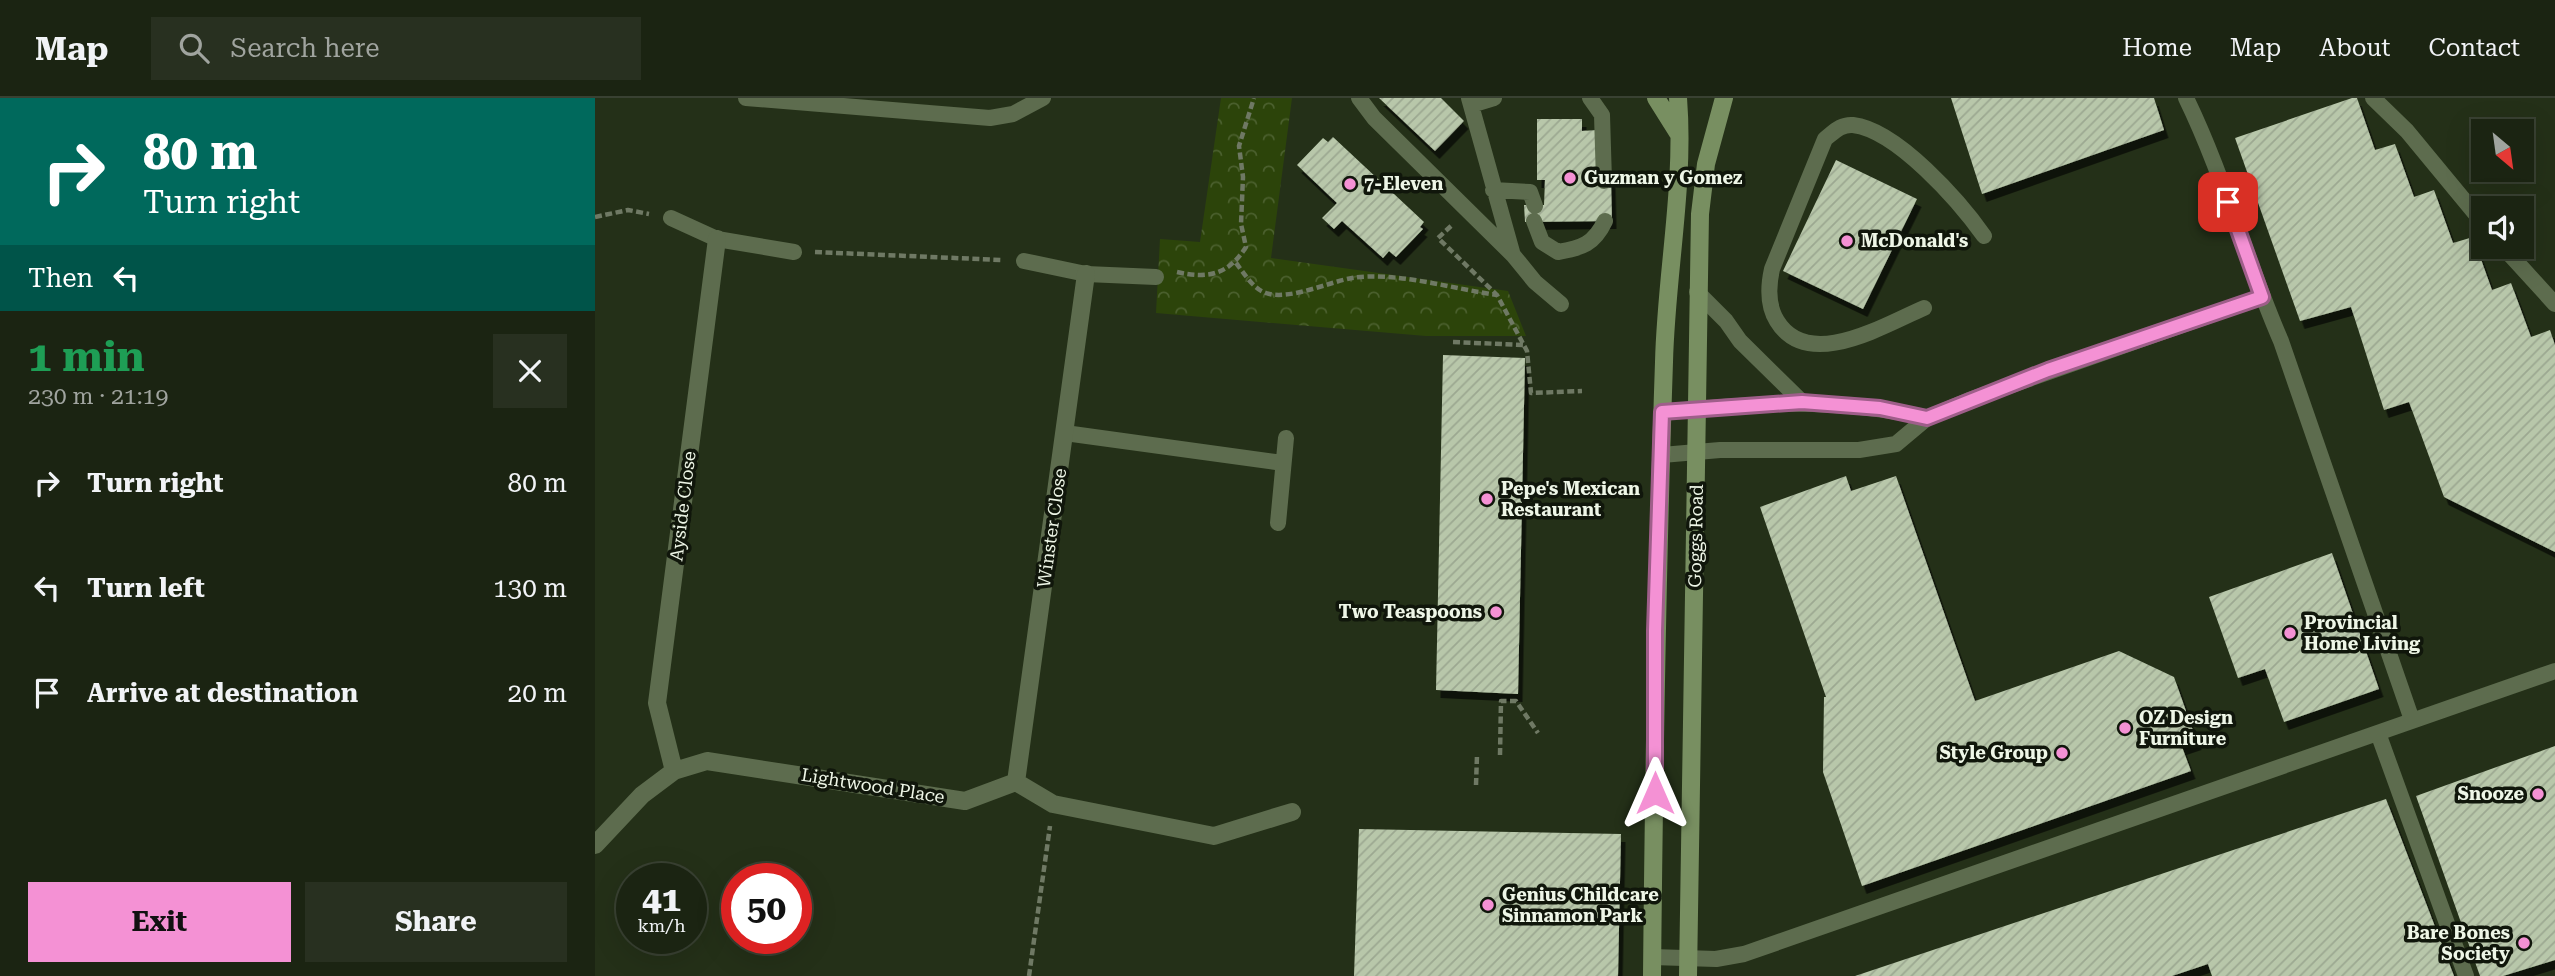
<!DOCTYPE html>
<html lang="en">
<head>
<meta charset="utf-8">
<style>
	:root { --surface:#1b2412; --page:#283020; --text:#f1f3f6; --muted:#a0a49f; --line:#394132; --accent:#f491d4 }
	body { margin:0; font-family:"Roboto Serif",serif; background:var(--page); color:var(--text); height:100vh; display:flex; flex-direction:column; font-size:26px; white-space:nowrap }
	* { box-sizing:border-box; margin:0 }
	p { font-size:23px; color:var(--muted) }
	.icon { flex:none; width:38px; height:38px; fill:none; stroke:currentColor; stroke-width:2; stroke-linecap:round; stroke-linejoin:round }
	.map { position:relative; flex:1; overflow:hidden }
	.side { display:flex; flex-direction:column; background:var(--surface); width:595px }
	.side>* { flex:none }
	.top-card { background:#00695c; color:#fff; overflow:hidden }
	.needle { width:46px; rotate:151deg }
	.tools { position:absolute; left:1876px; top:21px; display:grid; gap:14px }
	.tools a { display:grid; place-items:center; width:63px; height:63px; border-radius:0px; background:var(--surface); box-shadow:0 7px 28px #0002,0 0 0 2px var(--line); font-size:35px }
	.speed { position:absolute; left:21px; top:765px; display:flex; gap:14px; font-size:35px; font-weight:700; text-align:center }
	.speed>* { display:grid; place-content:center; width:91px; height:91px; border-radius:50%; background:var(--surface); box-shadow:0 7px 28px #0002,0 0 0 2px var(--line); line-height:1 }
	.speed small { font-size:18px; font-weight:400 }
	.speed .limit { border:10px solid #d22; background:#fff; color:#111 }
	.pin { position:absolute; display:grid; place-items:center; width:60px; height:60px; color:#fff; margin:-30px; border-radius:14px; box-shadow:0 4px 10px #0006 }
	.me { position:absolute; width:77px; margin:-38px; rotate:0deg; stroke-linejoin:round; filter:drop-shadow(0 0 5px #0008) }
	.turn { display:flex; align-items:center; gap:24px; height:147px; padding:0 28px; font-size:32px }
	.turn .icon { width:91px; height:91px; stroke-width:2.5 }
	.turn b { display:block; font-size:49px; line-height:60px }
	.then { display:flex; align-items:center; height:66px; padding:0 28px; background:#0003; gap:14px; font-size:26px }
	.round { display:grid; place-items:center; flex:none; width:74px; height:74px; border-radius:0px; background:var(--page) }
	.summary { display:flex; align-items:center; justify-content:space-between; height:119px; padding:0 28px }
	h1 { font-size:42px; font-weight:700; line-height:52px; color:#1e9e55 }
	.primary-button { display:flex; gap:14px; margin-top:auto; padding:14px 28px }
	.primary-button a { flex:1; height:80px; border-radius:0px; background:var(--accent); color:#111; font-size:28px; font-weight:700; line-height:80px; text-align:center }
	.primary-button a+a { background:var(--page); color:var(--text) }
	ul { padding:0; list-style:none }
	li { display:flex; align-items:center; gap:21px; height:105px; padding:0 28px }
	li div { flex:1 }
	li b { display:block; font-size:26px }
	li em { font-style:normal }
	header { display:flex; align-items:center; gap:42px; box-sizing:border-box; height:98px; padding:0 35px; background:var(--surface); border-bottom:2px solid var(--line) }
	header strong { font-size:33px }
	nav { display:flex; gap:38px; margin-inline-start:auto; font-size:24px }
	.search { width:490px; height:63px; background:var(--page); display:flex; align-items:center; gap:18px; box-sizing:border-box; padding:0 24px; border-radius:0px; color:var(--muted); font-size:26px }
	main { display:flex; flex:1; min-height:0 }
	.map>svg:first-child { display:block }
	.forest { fill:url(#forest-crowns) }
	.building { fill:url(#building-hatch); filter:url(#shadow) }
	.lines { fill:none; stroke-linecap:round; stroke-linejoin:round }
	.path { stroke:#6f7964; stroke-width:4.5; stroke-dasharray:7 3.5; stroke-linecap:butt }
	.lane { stroke:#5d6c4e; stroke-width:16 }
	.street { stroke:#5d6c4e; stroke-width:18 }
	.secondary { stroke:#788f61; stroke-width:18 }
	.route-casing { stroke:#9f5e8a; stroke-width:18 }
	.route { stroke:#f491d4; stroke-width:12 }
	.poi-dot { fill:#f491d4; stroke:#10160b; stroke-width:2.5 }
	.labels { text-anchor:middle; stroke-width:7; stroke-linejoin:round; paint-order:stroke }
	.poi-label { font-size:18px; font-weight:bold; fill:#eef6e7; stroke:#10160b; text-anchor:start }
	.street-label { font-size:18px; fill:#eef6e7; stroke:#10160b }
</style>
</head>
<body>
<header>
<strong>Map</strong>
<div class="search"><svg class="icon" aria-label="search" viewBox="0 0 24 24"><circle cx="10" cy="10" r="6"/><path d="M15 15l6 6"/></svg>Search here</div>
<nav><a>Home</a><a>Map</a><a>About</a><a>Contact</a></nav>
</header>
<main>
<section class="side">
<div class="top-card">
<div class="turn"><svg class="icon" aria-label="right" viewBox="0 0 24 24"><path d="M7 20v-9h11M14 6l5 5-5 5"/></svg><div><b>80 m</b>Turn right</div></div>
<div class="then">Then<svg class="icon" aria-label="left" viewBox="0 0 24 24"><path d="M17 20v-9H6M10 6l-5 5 5 5"/></svg></div>
</div>
<div class="summary"><div><h1>1 min</h1><p>230 m · 21:19</p></div><a class="round"><svg class="icon" aria-label="close" viewBox="0 0 24 24"><path d="M6 6l12 12M18 6L6 18"/></svg></a></div>
<ul>
<li><svg class="icon" aria-label="right" viewBox="0 0 24 24"><path d="M7 20v-9h11M14 6l5 5-5 5"/></svg><div><b>Turn right</b></div><em>80 m</em></li>
<li><svg class="icon" aria-label="left" viewBox="0 0 24 24"><path d="M17 20v-9H6M10 6l-5 5 5 5"/></svg><div><b>Turn left</b></div><em>130 m</em></li>
<li><svg class="icon" aria-label="arrive" viewBox="0 0 24 24"><path d="M6 21V4h12l-3 4 3 4H6"/></svg><div><b>Arrive at destination</b></div><em>20 m</em></li>
</ul>
<div class="primary-button"><a>Exit</a><a>Share</a></div>
</section>
<div class="map">
<svg width="1960" height="878" viewBox="0 0 1960 878">
	<defs>
		<pattern id="forest-crowns" width="20" height="18" patternUnits="userSpaceOnUse" patternTransform="scale(1.75)"><rect width="20" height="18" fill="#2c440a"/><path d="M2 6a3 3 0 1 1 6 0M12 15a3 3 0 1 1 6 0" fill="none" stroke="#4b602e"/></pattern>
		<pattern id="building-hatch" width="6" height="6" patternUnits="userSpaceOnUse" patternTransform="scale(1.75)"><rect width="6" height="6" fill="#b8c7aa"/><path d="M-1 1l2-2M0 6l6-6M5 7l2-2" fill="none" stroke="#9ca891"/></pattern>
		<filter id="shadow"><feDropShadow dx="4.5" dy="8" stdDeviation="0" flood-color="#0009"/></filter>
	</defs>
	<rect width="100%" height="100%" fill="#243018"/>
	<path class="forest" d="M626 0H697L676 160 913 193 931 238H831L561 215 565 141 605 144Z"/>
	<path class="building" d="M784 0H846L869 23 840 53Z
		M1356 0H1559L1569 32 1387 96Z
		M1757 0H1762L1780 52 1800 46 1819 99 1839 92 1858 145 1878 139 1897 192 1916 185 1936 239 1955 232 1960 247V454L1849 399 1814 304 1789 312 1756 209 1705 223 1640 40Z
		M942 21H987V33L1002 32 1016 83 1017 123 930 124 929 107H949L950 82H942Z
		M738 39 829 124 825 129 828 131 801 159 794 153 788 160 747 123 739 131 727 120 742 105 702 67 728 40 733 44Z
		M1241 62 1322 101 1268 211 1188 173Z
		M848 257 930 260 923 596 841 592Z
		M1251 378 1256 393 1301 378 1380 603 1524 553 1579 579 1602 644 1587 649 1596 673 1267 788 1228 674 1229 599H1231L1165 409Z
		M1737 455 1784 591 1689 624 1670 571 1643 580 1614 499Z
		M1960 648V862L1908 878H1885L1821 698Z
		M1791 701 1859 878H1617L1613 866 1577 878H1260Z
		M764 731 1026 736 1023 878H759Z"/>
	<g class="lines">
		<path class="path" d="M0 119 33 112 54 116
			M856 128 843 140 902 197
			M220 154 407 162
			M641 165C649 175 658 191 671 195 693 203 734 184 757 180 799 173 859 191 902 197L932 253 936 295 987 293
			M582 174C613 181 633 177 651 149L646 126 648 79 644 48 659 0
			M858 244 929 247
			M905 657 906 603H921L943 635
			M881 687 882 657
			M434 878 455 728"/>
		<path class="lane" d="M151 0 395 20 418 16 448 0
			M764 0 779 20 918 157 940 184 966 206
			M874 0 917 154
			M995 0 1007 17 1009 83
			M1591 0C1629 78 1651 163 1686 243L1817 622
			M1778 0 1812 33 1888 125
			M876 7 899 0
			M898 92 935 94 940 108
			M76 120 122 141 199 154
			M939 123 947 144 963 154C987 150 999 146 1010 123
			M1908 149 1960 206
			M429 163 491 176 561 179
			M1102 194 1131 223 1145 243 1207 304
			M1329 210C1289 227 1213 274 1182 223 1172 207 1173 189 1177 171L1230 41C1239 34 1246 26 1258 27 1302 32 1365 104 1389 138
			M1067 314C1160 305 1240 299 1332 320
			M470 335 688 365
			M1067 357 1125 352H1264L1301 346 1332 320 1374 302 1667 199
			M683 425 691 340
			M1783 635 1871 878
			M1057 859 1121 861 1149 856 1960 573"/>
		<path class="street" d="M79 673 62 605 122 141
			M421 684 491 176
			M0 747 47 697 79 673 112 663 370 703 421 684 458 706 619 738 697 714"/>
		<path class="secondary" d="M1061 0 1083 35
			M1057 878C1059 673 1062 469 1069 264 1071 177 1090 87 1083 0
			M1093 878 1105 116 1111 66 1129 0"/>
	</g>
	<g class="lines">
		<g class="route-casing">
			<path id="route" d="M1060 695V533L1067 314 1207 304 1285 310 1332 320 1453 272 1667 199 1633 104"/>
		</g>
		<use href="#route" class="route"/>
	</g>
	<g class="poi-dot">
		<circle cx="975" cy="80" r="7"/>
		<circle cx="755" cy="86" r="7"/>
		<circle cx="1252" cy="143" r="7"/>
		<circle cx="892" cy="401" r="7"/>
		<circle cx="901" cy="514" r="7"/>
		<circle cx="1695" cy="535" r="7"/>
		<circle cx="1530" cy="630" r="7"/>
		<circle cx="1467" cy="655" r="7"/>
		<circle cx="1943" cy="696" r="7"/>
		<circle cx="893" cy="807" r="7"/>
		<circle cx="1929" cy="845" r="7"/>
	</g>
	<g class="labels">
		<g class="poi-label">
			<text x="989" y="86">Guzman y Gomez</text>
			<text x="769" y="92">7-Eleven</text>
			<text x="1266" y="149">McDonald's</text>
			<text x="906" y="397">Pepe's Mexican<tspan x="906" dy="21">Restaurant</tspan></text>
			<text x="887" y="520" text-anchor="end">Two Teaspoons</text>
			<text x="1709" y="531">Provincial<tspan x="1709" dy="21">Home Living</tspan></text>
			<text x="1544" y="626">OZ Design<tspan x="1544" dy="21">Furniture</tspan></text>
			<text x="1453" y="661" text-anchor="end">Style Group</text>
			<text x="1929" y="702" text-anchor="end">Snooze</text>
			<text x="907" y="803">Genius Childcare<tspan x="907" dy="21">Sinnamon Park</tspan></text>
			<text x="1915" y="841" text-anchor="end">Bare Bones<tspan x="1915" dy="21">Society</tspan></text>
		</g>
		<g class="street-label">
			<text transform="translate(88 408) rotate(-83)" y="6">Ayside Close</text>
			<text transform="translate(457 430) rotate(-82)" y="6">Winster Close</text>
			<text transform="translate(1101 438) rotate(-89)" y="6">Goggs Road</text>
			<text transform="translate(278 688) rotate(9)" y="6">Lightwood Place</text>
		</g>
	</g>
</svg>
<div class="tools">
<a><svg class="needle" viewBox="-14 -14 28 28"><path d="M0-13l5 13h-10z" fill="#e53935"/><path d="M0 13l5-13h-10z" fill="#a0a49f"/></svg></a>
<a><svg class="icon" aria-label="sound" viewBox="0 0 24 24"><path d="M4 9h4l5-4v14l-5-4H4zM17 9q2 3 0 6"/></svg></a>
</div>
<div class="speed"><div>41<small>km/h</small></div><div class="limit">50</div></div>
<div class="pin" style="left:1633px;top:104px;background:#d93025"><svg class="icon" aria-label="arrive" viewBox="0 0 24 24"><path d="M6 21V4h12l-3 4 3 4H6"/></svg></div>
<svg class="me" style="left:1060px;top:695px" viewBox="-20 -20 40 40"><path d="M0-17L14 15 0 8-14 15z" fill="#f491d4" stroke="#fff" stroke-width="4"/></svg>
</div>
</main>
</body>
</html>
